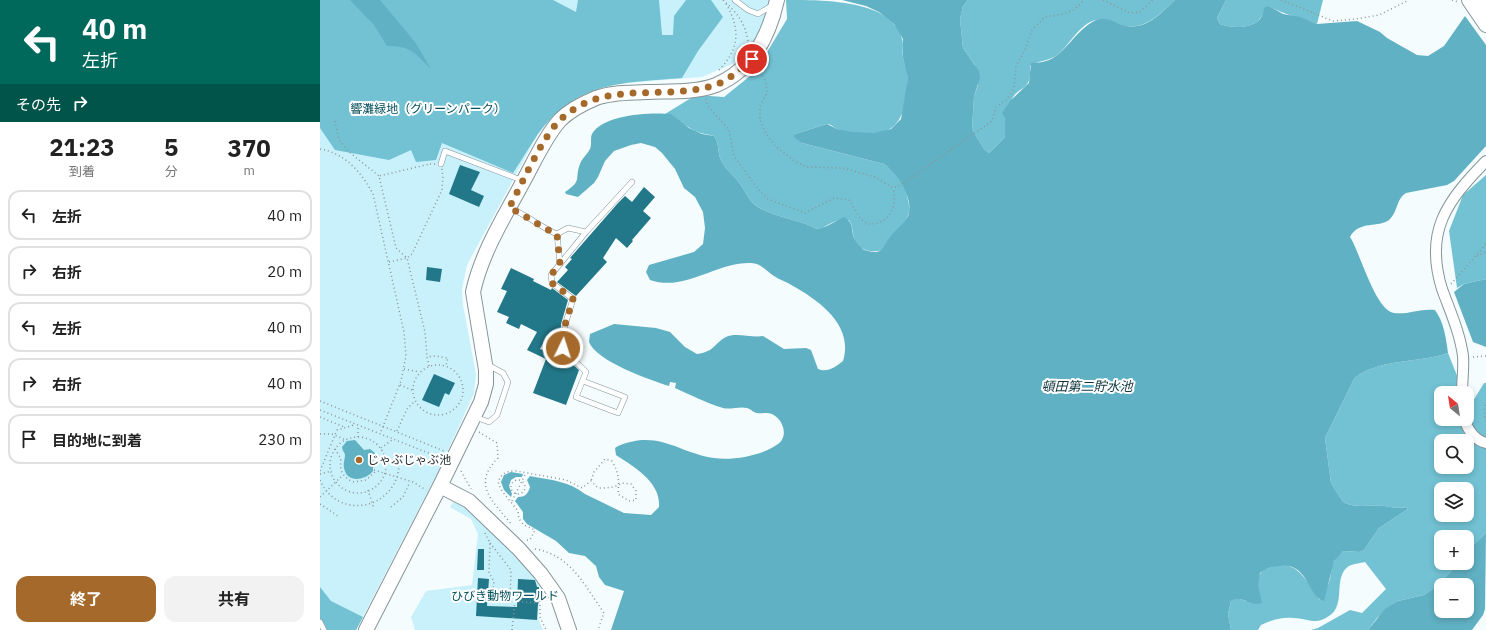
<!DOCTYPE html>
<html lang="ja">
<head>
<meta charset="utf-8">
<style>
	:root { --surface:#fff; --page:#f2f2f2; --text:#222; --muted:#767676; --line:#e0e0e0; --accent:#a56a2b }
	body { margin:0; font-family:"IBM Plex Sans","Noto Sans JP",sans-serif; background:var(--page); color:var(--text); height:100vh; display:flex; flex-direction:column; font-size:15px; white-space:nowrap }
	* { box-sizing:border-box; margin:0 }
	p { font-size:13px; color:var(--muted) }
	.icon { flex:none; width:22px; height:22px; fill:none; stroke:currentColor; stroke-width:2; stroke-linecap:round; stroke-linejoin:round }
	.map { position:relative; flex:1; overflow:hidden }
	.details { display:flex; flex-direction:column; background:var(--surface); width:320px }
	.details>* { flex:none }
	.guide { background:#00695c; color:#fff; overflow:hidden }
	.needle { width:26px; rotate:330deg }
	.fabs { position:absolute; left:1114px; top:386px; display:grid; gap:8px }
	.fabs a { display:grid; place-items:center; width:40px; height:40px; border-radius:8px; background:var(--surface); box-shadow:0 2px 6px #0003; font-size:20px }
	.pin { position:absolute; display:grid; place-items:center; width:34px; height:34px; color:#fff; margin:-17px; border:2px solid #fff; border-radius:50%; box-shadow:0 1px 4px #0007 }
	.me { position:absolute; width:44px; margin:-22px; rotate:4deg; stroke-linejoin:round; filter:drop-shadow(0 0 3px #0008) }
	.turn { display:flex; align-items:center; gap:14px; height:84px; padding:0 16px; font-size:18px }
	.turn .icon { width:52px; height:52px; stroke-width:2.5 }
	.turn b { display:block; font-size:28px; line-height:34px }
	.then { display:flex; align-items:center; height:38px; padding:0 16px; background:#0003; gap:8px; font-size:15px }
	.eta { display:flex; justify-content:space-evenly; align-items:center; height:68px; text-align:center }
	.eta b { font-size:24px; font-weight:700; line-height:28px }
	.action { display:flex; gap:8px; margin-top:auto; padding:8px 16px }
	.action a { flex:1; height:46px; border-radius:12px; background:var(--accent); color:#fff; font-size:16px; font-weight:700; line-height:46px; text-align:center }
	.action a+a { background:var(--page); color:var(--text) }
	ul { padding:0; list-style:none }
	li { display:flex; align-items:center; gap:12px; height:50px; margin:0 8px 6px; padding:0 8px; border:2px solid var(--line); border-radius:12px }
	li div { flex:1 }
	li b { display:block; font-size:15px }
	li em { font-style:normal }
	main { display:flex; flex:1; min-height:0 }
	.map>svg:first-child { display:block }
	.green { fill:#c8f1fb }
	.forest { fill:#72c2d4; fill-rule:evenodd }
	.water { fill:#60b1c3; fill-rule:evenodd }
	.building { fill:#227889 }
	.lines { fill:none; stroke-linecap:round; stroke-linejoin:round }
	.lane-casing { stroke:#849498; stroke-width:6 }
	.street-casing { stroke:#849498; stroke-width:12 }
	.secondary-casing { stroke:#849498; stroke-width:16 }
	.path { stroke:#8d9495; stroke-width:1.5; stroke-dasharray:1 3; stroke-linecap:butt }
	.lane { stroke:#fff; stroke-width:5 }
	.street { stroke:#fff; stroke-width:10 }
	.secondary { stroke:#fff; stroke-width:14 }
	.route { stroke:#a56a2b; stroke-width:7; stroke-dasharray:0 12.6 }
	.poi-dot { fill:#a56a2b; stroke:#fff; stroke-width:1.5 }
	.labels { text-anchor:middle; stroke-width:4; stroke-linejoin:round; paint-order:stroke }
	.park-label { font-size:12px; fill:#044f5c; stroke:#fff }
	.poi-label { font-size:12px; fill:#282f30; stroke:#fff; text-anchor:start }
	.water-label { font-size:13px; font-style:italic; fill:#0e353e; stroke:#fff }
</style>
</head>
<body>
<main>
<section class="details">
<div class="guide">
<div class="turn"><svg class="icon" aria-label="left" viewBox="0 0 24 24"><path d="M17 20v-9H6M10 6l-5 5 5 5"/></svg><div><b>40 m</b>左折</div></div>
<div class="then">その先<svg class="icon" aria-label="right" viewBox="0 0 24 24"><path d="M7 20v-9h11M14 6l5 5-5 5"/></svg></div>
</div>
<div class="eta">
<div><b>21:23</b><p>到着</p></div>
<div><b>5</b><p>分</p></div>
<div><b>370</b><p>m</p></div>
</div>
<ul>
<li><svg class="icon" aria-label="left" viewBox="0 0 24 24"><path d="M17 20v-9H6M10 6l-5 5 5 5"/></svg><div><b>左折</b></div><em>40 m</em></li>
<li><svg class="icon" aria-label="right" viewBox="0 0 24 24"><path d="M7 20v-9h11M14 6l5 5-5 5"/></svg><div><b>右折</b></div><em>20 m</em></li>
<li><svg class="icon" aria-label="left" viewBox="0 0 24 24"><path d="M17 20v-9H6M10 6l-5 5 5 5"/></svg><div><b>左折</b></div><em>40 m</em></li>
<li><svg class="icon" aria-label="right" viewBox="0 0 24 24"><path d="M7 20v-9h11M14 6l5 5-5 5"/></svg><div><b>右折</b></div><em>40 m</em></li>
<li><svg class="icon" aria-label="arrive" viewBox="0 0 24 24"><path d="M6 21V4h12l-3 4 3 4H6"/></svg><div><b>目的地に到着</b></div><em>230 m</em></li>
</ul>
<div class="action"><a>終了</a><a>共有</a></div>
</section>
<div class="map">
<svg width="1166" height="630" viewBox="0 0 1166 630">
	<rect width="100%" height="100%" fill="#f5fcfe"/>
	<path class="green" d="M0 0H450L445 24 426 58 382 77 305 83 278 88 259 96 236 113 218 134 147 265 142 289 143 305 156 374 154 393 120 468 36 630H0Z
		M133 502 152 510 220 580 218 618 223 630H95L91 617 106 591 152 585 158 534 151 519 130 507Z"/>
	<path class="forest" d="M0 0H233L256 12 258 0H339L342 35H353L354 16 366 0H391L403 17 378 51 362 78C302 83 257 81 218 134 209 147 201 161 193 173L122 143 116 160 96 162 91 150 69 160 15 150 0 128Z
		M466 0C497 0 530 0 558 12 568 18 580 27 582 39 584 44 582 51 583 57 584 64 588 71 588 78 587 97 585 126 563 132 551 135 529 134 517 129 513 127 511 124 507 124L475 134 482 143 564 164 573 170 586 190 590 210 586 220 563 250C551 253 538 251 534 238 532 231 533 226 529 220 514 218 512 225 497 229 481 220 447 216 434 204 428 199 425 190 420 184 415 176 406 170 402 162 397 154 400 144 394 136 386 134 377 133 370 128 360 123 356 117 345 114L376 95 404 97 435 72 467 19Z
		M648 0H855C841 13 824 32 802 25 793 22 786 19 776 20 760 23 749 46 737 55 728 62 717 60 710 66 712 94 698 84 691 101 689 106 688 114 687 120L685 122V137L669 153 664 149 652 129 654 96 658 85 655 65 643 48 640 19 643 6Z
		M906 0H1003L997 24C981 18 964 15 949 6 943 10 943 16 938 21 928 29 911 28 900 24L897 18Z
		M1166 175V279L1144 284 1137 288 1129 231 1143 195Z
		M1128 353 1144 393H1121V419H1147V400L1150 406 1164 383H1166V533L1147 551V537H1121V563H1139L1117 586 1104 595 1078 601 1057 618 1048 630H991L998 628 1030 610 1042 613 1066 589 1045 562C1040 563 1033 564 1029 566 1012 577 1027 605 1009 616 994 626 988 618 973 618 961 617 952 620 941 625L938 630H911L908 614 911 601 917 598 926 601 941 600C937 590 934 577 944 570 977 555 984 579 1000 600 1004 594 1008 586 1010 579 1012 568 1012 558 1023 551L1040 552 1044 550 1059 528 1088 509 1086 507C1077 509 1072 507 1064 506 1049 504 1037 509 1023 502L1011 483 1005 438 1034 379C1055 359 1100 363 1128 353ZM1121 441H1147V467H1121ZM1121 489H1147V515H1121Z
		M0 587 11 601 43 617 36 630H0Z"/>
	<path class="water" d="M30 0H60L95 42 111 69C95 53 91 46 67 46L54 25Z
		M522 0H648L643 6 640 19 643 48 659 71 660 78 654 96 652 129 664 149 669 153 685 137V121L686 120 682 113 691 100 709 83 711 63C716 62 721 63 726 61 743 57 756 30 774 21 785 15 793 22 803 25 825 32 841 13 855 0H906L897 18 900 24C911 28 928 29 938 21 942 18 943 12 945 7L949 6 963 14 980 17 997 24 1037 21 1060 32 1067 38 1097 55 1108 56 1124 46 1145 16 1166 45V146L1134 181 1127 185 1086 193C1076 199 1078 212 1069 220 1059 228 1039 220 1030 237 1040 252 1055 310 1074 313 1087 315 1101 308 1115 310 1124 322 1126 338 1128 353 1100 363 1055 359 1034 379L1005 438 1011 483 1023 502C1037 509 1049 504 1064 506 1073 507 1077 509 1086 507L1088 509 1059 528 1044 550 1040 552 1023 551 1014 561 1004 601C987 597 989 563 961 566 953 566 947 568 940 573L938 585 942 603C930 607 922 594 911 601L908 614 911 630H291L304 591 285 585 279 577 276 566 265 556 249 553 236 541 207 524 203 519V512L195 501 198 497C205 497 208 494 210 487L207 480 210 476C231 480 249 481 265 494L304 513 331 515 339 507C341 482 314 467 296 455L295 448 298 446C339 429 358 453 394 458 414 461 443 455 458 444 469 436 463 419 452 414 447 412 442 414 437 413 434 413 431 409 427 408 419 406 411 410 403 408 386 403 371 395 355 388L356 383 350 382 349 386C330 380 276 361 269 342L270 334 294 324 336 328 350 332 365 347 377 354C396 351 393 344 406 337 416 332 431 338 443 336L464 349 486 348 491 350 498 369C508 373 515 367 523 361 534 326 500 301 473 286 467 282 460 280 454 276 446 271 441 263 431 263 396 262 365 292 330 280L326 272 329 265 374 252 383 244 385 228 383 212 375 197 364 188 355 169 342 153 335 147 321 143 311 145 294 151 285 161 278 177 274 183 258 197 246 194 245 192C263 180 254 180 260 164 262 158 267 155 270 149 272 144 270 138 272 134 283 114 331 112 351 114L369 128 382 134 394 136C400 144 397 154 402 162 406 170 415 176 420 184 425 190 428 199 434 204 447 216 481 220 497 229L507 226 524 217C535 223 530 230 535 240 537 244 541 247 544 250 563 255 561 250 570 237 575 230 584 224 588 216 595 200 577 172 564 164L482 143 474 137 475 134 507 124 517 129 532 132 554 133 571 129 581 119 588 78 583 58V39L574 24 559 12 546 6Z
		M1166 279V347L1153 342 1134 292 1144 284Z
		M35 440 44 450 50 449 55 453 56 456 53 461V471C46 480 27 484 24 468 23 463 25 459 25 455 25 453 22 450 22 447L27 441Z
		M191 472 203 474 202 477H196L191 480 189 486 192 494 191 497 184 490 181 482 184 475Z
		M1166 533 1165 609 1163 615 1152 630H1048L1065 609 1078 601 1104 595 1117 586 1139 563H1147V551ZM1121 585H1147V611H1121Z"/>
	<path class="building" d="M140 165 160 172 151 190 164 196 159 207 129 194Z
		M324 187 335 197 323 211 331 218 312 240 313 241 307 248 296 238 283 258 287 262 256 296 237 282 248 270 245 267 252 259 250 258 298 203 305 196 312 202Z
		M107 267 122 269 120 282 106 280Z
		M191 268 214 279 213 281 231 290 232 288 248 300 241 324 240 342 227 336 220 349 248 360 259 370 246 405 213 393 226 359 207 350 217 332 201 324 199 329 186 323 189 317 177 312 187 291 181 289Z
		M114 374 135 383 129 395 125 393 119 407 102 400Z
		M158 549H164V570H157Z
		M158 578 169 579 167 606 197 607 198 579 215 580 217 587H219L217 620 156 616Z"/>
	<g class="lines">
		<g class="lane-casing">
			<path id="lane" d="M415 0 428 10 438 14 453 5
				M121 164 125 151 196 178
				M190 208C207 215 220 227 237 234L248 228 266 232 312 182
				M237 234 240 264
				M263 381 305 397 298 413 256 397 266 372 243 349 245 325 253 299 232 283 231 275 266 232
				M155 417 169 422 177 415 188 382 183 373 168 365
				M0 622 4 630"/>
		</g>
		<g class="street-casing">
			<path id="street" d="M1142 393C1142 381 1144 368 1143 356 1140 333 1130 311 1122 289 1104 231 1127 201 1166 161
				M1144 419C1148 430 1154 440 1166 443"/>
		</g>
		<g class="secondary-casing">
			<path id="secondary" d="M1149 0 1166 25
				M1162 0 1166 6
				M120 486 149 501 199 549 221 574 238 598 249 630
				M46 630 120 486 161 402 166 384V370L153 292C162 251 185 216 204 180 215 160 225 137 240 120 249 111 264 103 276 98 292 92 310 93 327 92 349 91 375 93 396 85 432 70 449 36 457 0"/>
		</g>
		<path class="path" d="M403 0C418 14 424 21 428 41
			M783 0 810 13 820 12 833 0
			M961 0 1013 21 1036 19 1059 15 1089 0
			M1132 0 1138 2
			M438 69 446 82 447 93 440 106V120L445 132 455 146 476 162 488 167 523 168 555 177 573 188 579 186 672 121 676 107 686 100 694 89 696 66 705 50 712 30 725 17 744 14 755 9 764 0
			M399 70C421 47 420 28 405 2
			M386 99 387 105 409 130 414 156 438 189 448 199 485 213 514 198 529 200 540 218 547 224C569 225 578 208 573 188
			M15 121 19 140 29 152 59 176
			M0 149C25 153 42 173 53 194L84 332 86 356 81 381 60 434
			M110 164H121L123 176 122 190 92 254 87 258 76 248 59 176Z
			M1157 256 1166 252
			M69 262 87 258 105 332 107 357
			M1131 284 1166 244
			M1153 357 1166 356
			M93 390a25 25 0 1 1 50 0a25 25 0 1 1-50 0Z
			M109 366 107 357 115 356 128 358 126 365
			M84 369 99 372
			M80 385 92 390
			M0 401 124 451
			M1166 405 1164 410 1166 421
			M0 410 121 458
			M0 417 24 427
			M77 431 87 409 95 401
			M159 432 177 443 178 458C151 485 173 501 192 525
			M0 434H12L26 440
			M38 437V425
			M10 465a28 28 0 1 1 56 0a28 28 0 1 1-56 0Z
			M61 448 72 440
			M15 449 21 459C19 471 23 477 33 482L46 480 57 470
			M66 460 76 459
			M54 470 93 482 106 490
			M0 471 17 430 34 425
			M141 471 151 489
			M0 474 12 471
			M0 480C18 522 78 509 79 464
			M191 487a7 7 0 1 1 14 0a7 7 0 1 1-14 0Z
			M48 490 54 509
			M0 497 23 475
			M192 501 206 473
			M0 504 18 516
			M71 507 83 497 90 482
			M165 533 170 543 169 573 174 581 172 600 219 603
			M207 540H210L215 530 204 525 199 519 198 511 182 491 178 482C182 473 186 471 196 471L246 480 262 488 271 481 278 488C287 488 294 488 302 483L311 484 316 491V500L309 501 298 494C299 478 299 474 292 461L285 459 274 472 271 481
			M170 543 191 570 190 601
			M215 549C251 555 265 586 284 613L278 630
			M220 593V617L226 630
			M192 630 195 601"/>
		<use href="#lane" class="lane"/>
		<use href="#street" class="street"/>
		<use href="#secondary" class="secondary"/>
	</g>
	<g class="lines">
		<path class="route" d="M243 348 245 325 253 299 232 283 231 275 240 264 237 234C220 227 206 215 189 208 202 184 222 137 241 119 286 78 343 102 395 85 409 80 421 69 432 59"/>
	</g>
	<circle class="poi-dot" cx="39" cy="460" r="4"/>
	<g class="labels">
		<g class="park-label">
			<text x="108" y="113">響灘緑地（グリーンパーク）</text>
			<text x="185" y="600">ひびき動物ワールド</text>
		</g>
		<g class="poi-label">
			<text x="47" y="464">じゃぶじゃぶ池</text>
		</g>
		<g class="water-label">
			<text x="767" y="391">頓田第二貯水池</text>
		</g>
	</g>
</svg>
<div class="fabs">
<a><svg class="needle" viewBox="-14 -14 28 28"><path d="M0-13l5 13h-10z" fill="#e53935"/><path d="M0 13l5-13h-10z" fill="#767676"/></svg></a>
<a><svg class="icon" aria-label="search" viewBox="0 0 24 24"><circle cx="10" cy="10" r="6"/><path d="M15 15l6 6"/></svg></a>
<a><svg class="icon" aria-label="layers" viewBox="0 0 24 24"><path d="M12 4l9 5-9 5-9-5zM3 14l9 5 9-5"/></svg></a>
<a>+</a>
<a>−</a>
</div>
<div class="pin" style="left:432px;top:59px;background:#d93025"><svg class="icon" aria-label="arrive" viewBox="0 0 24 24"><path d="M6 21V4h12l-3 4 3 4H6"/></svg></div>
<svg class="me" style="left:243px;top:348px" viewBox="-20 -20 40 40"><circle r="17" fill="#a56a2b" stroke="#fff" stroke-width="3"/><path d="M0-11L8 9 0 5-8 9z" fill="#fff"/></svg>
</div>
</main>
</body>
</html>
